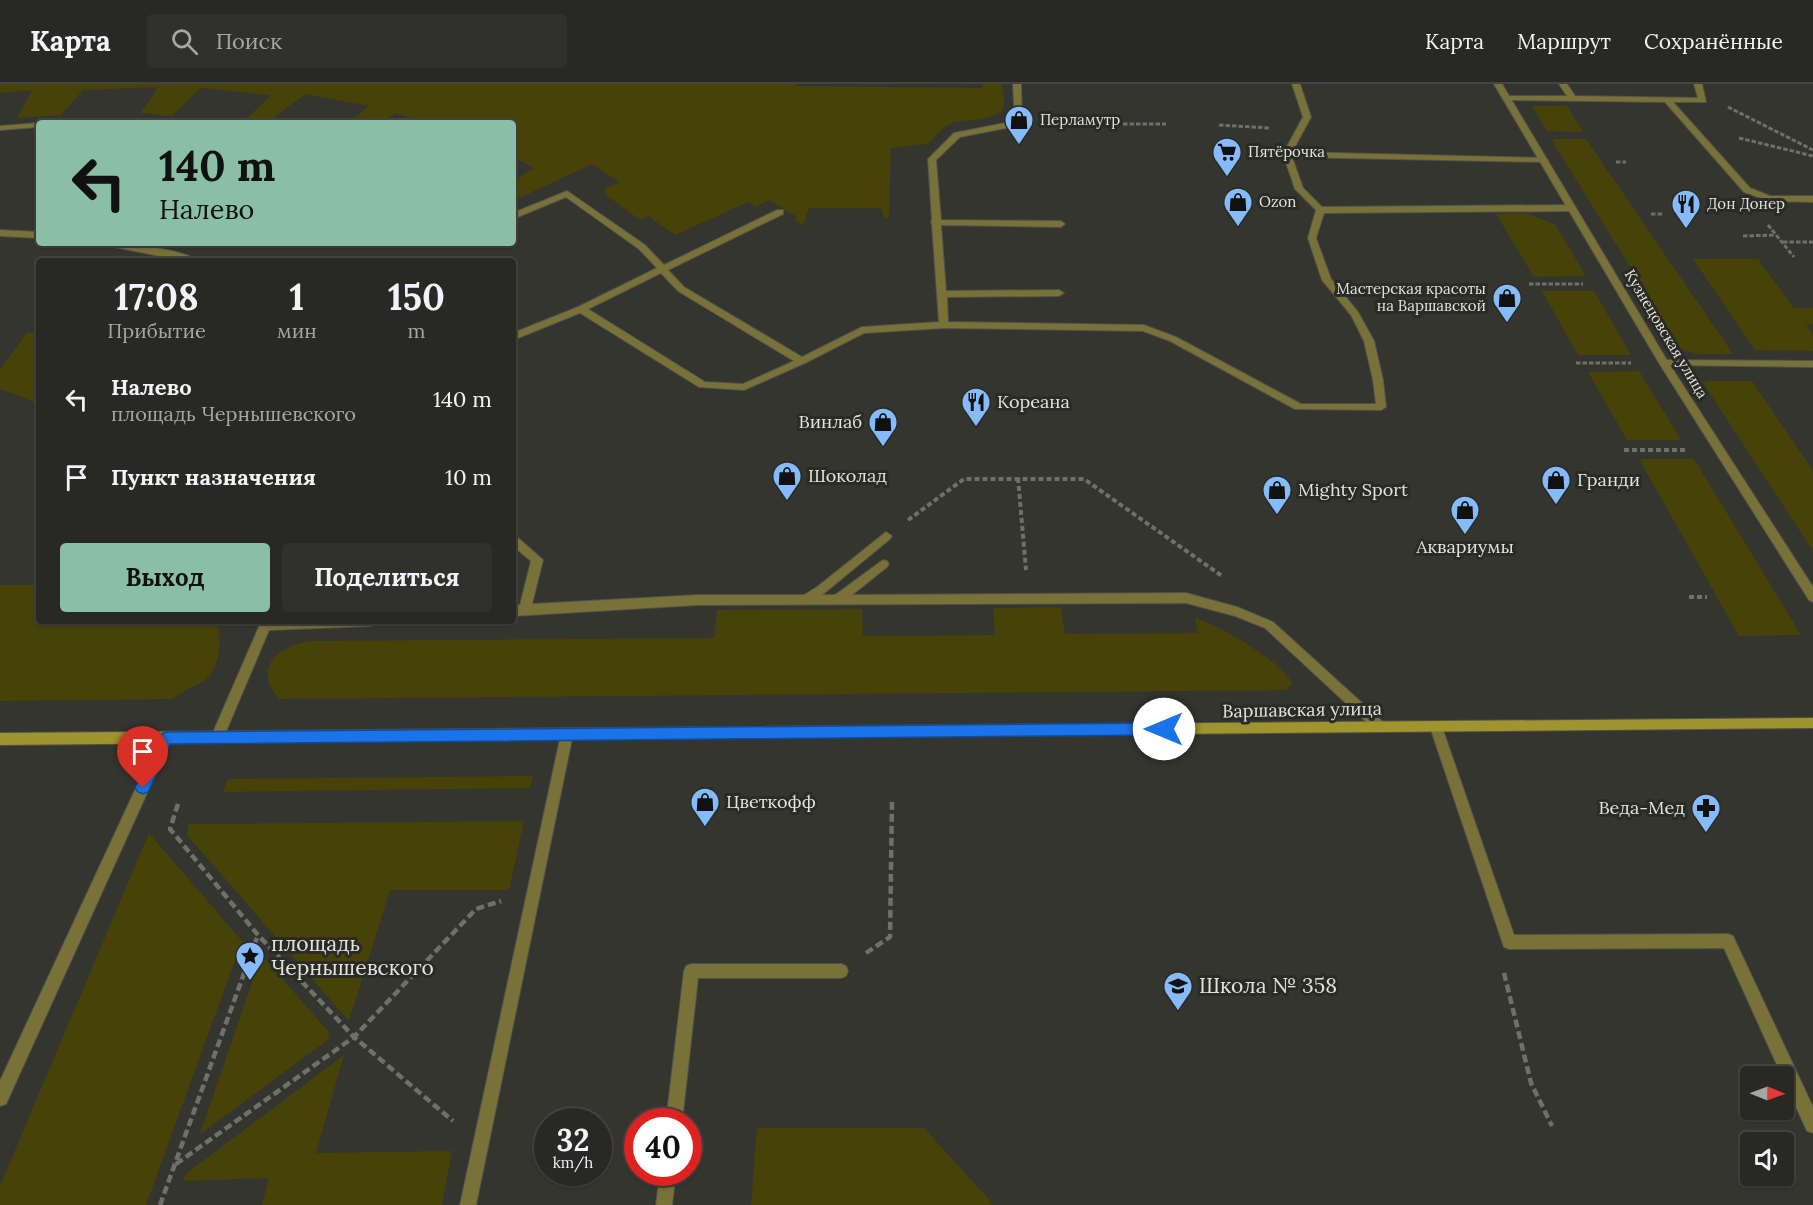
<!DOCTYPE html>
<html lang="ru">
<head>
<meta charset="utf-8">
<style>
	:root { --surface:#282824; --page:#30302c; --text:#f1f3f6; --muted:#a5a6a6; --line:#444441; --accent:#8abfa5 }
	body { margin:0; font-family:Lora,serif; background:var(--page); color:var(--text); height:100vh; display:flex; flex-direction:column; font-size:22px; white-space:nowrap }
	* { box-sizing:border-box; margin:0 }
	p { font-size:20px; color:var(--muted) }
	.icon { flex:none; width:33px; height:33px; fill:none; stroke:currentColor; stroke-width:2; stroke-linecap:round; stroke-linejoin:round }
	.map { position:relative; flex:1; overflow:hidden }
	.sheet { position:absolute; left:36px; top:174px; width:480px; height:366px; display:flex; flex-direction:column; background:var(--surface); border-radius:6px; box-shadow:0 2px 4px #0004,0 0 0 2px var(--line) }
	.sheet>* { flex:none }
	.banner { position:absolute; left:36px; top:36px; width:480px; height:126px; border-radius:6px; box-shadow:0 2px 4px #0004,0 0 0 2px var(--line); background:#8abfa5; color:#111; overflow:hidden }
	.needle { width:39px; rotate:91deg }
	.tools { position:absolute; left:1740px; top:982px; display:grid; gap:12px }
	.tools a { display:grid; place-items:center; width:54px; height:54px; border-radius:6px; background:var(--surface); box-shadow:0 2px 4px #0004,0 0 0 2px var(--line); font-size:30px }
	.speed { position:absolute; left:534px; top:1024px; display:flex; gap:12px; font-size:30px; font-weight:700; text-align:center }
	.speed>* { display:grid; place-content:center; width:78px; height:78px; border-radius:50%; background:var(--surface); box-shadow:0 2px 4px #0004,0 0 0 2px var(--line); line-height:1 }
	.speed small { font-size:15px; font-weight:400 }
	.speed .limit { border:9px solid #d22; background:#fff; color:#111 }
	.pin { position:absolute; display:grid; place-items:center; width:51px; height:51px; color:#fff; margin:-62px -26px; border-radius:50% 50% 50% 0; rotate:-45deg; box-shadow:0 0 6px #0007 }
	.pin .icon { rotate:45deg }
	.me { position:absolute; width:66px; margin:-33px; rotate:270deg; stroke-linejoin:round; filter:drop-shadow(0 0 4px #0008) }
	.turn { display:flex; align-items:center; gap:21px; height:126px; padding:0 24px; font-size:27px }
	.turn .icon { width:78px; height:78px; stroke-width:2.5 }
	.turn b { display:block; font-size:42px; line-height:51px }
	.eta { display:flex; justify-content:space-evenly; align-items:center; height:102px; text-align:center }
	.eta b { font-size:36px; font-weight:700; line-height:42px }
	.action { display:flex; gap:12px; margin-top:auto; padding:12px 24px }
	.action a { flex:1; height:69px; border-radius:6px; background:var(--accent); color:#111; font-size:24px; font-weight:700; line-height:69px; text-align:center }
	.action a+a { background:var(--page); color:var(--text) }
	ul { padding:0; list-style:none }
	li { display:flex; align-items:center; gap:18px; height:78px; padding:0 24px }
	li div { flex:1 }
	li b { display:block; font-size:22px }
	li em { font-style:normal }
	header { display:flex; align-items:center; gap:36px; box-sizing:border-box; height:84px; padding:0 30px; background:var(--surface); border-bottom:2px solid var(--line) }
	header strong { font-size:28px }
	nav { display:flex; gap:33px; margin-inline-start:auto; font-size:21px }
	.search { width:420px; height:54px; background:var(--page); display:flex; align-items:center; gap:15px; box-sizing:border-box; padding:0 21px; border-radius:6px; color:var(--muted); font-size:22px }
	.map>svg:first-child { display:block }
	.green { fill:#474208 }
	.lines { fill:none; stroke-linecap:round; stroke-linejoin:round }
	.lane-casing { stroke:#51514c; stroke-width:2 }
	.street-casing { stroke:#51514c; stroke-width:2 }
	.secondary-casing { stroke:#51514c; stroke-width:2 }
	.path-far2 { stroke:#6f6f6b; stroke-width:3; stroke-dasharray:4.5 2; stroke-linecap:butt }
	.path-far1 { stroke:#6f6f6b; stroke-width:4; stroke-dasharray:5 3; stroke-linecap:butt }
	.path { stroke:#6f6f6b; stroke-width:4.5; stroke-dasharray:8 4; stroke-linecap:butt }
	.lane { fill:#787238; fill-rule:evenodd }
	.street { fill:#787238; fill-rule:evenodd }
	.secondary { fill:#9f942d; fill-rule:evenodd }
	.route { fill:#1a73e8; stroke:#114b97; stroke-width:1.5 }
	.labels { text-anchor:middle; stroke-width:6; stroke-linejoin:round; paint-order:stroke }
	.far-poi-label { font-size:15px; fill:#e1e1de; stroke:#2b2b26; text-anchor:start }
	.far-street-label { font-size:15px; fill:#e1e1de; stroke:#2b2b26 }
	.poi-label { font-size:18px; fill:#e1e1de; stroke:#2b2b26; text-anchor:start }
	.street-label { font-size:18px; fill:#e1e1de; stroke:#2b2b26 }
	.near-poi-label { font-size:21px; fill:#e1e1de; stroke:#2b2b26; text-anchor:start }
</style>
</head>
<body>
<header>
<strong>Карта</strong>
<div class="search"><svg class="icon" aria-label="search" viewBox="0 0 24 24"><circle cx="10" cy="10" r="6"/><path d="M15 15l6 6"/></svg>Поиск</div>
<nav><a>Карта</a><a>Маршрут</a><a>Сохранённые</a></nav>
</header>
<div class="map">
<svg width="1813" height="1121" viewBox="0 0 1813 1121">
	<rect width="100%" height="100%" fill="#353530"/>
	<path class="green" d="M0 0H797V2L982 4 983 0H1002C1003 7 1005 18 1003 24 996 38 963 35 952 39 941 44 933 54 928 60L891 64 889 132 886 135 884 134 881 124H809L803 142 794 135 797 133 769 116 755 123 748 118 675 151 648 132 640 136 605 110 604 105 619 98 592 80 513 117V97L534 84 513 73V39H429L396 29 380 39H349L369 22 305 10 267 39H242L271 11 201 4 171 32 141 29 158 3 83 6 61 31 17 34 32 6 0 9Z
		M1532 22H1567L1583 48 1547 47Z
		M1551 55H1586L1733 270H1696L1681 265Z
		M1524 129 1555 140 1586 192 1534 193 1496 130Z
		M1693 175H1758L1794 224H1813V240L1806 241 1813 250V267L1755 266Z
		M1542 207H1594L1631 271H1578Z
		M27 248 39 249V322L26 314 0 305V286Z
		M1639 287 1681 356H1627L1588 288Z
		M1709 297H1752L1813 387V467L1703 299Z
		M1639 375H1694L1801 551 1739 552Z
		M0 501H39V537H216C223 555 220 588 202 598 191 604 182 607 173 615L0 617Z
		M1061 523 1065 550 1198 549 1195 534C1218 540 1282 578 1292 599L1286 606 280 615C250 584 280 560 313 557L714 554 717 526 862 525 863 552 995 551 993 524Z
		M533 692 530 704 223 708 228 695Z
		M524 737 509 806H390L349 937 187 751 189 740Z
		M149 749 242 857 146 1121H0V1102Z
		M263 873 328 947 329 955 200 1050 259 878Z
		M344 971 316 1069 452 1067 442 1121H262L269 1094 183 1097 187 1089Z
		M757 1044H924L994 1121H751Z"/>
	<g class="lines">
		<g class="lane-casing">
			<path id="lane" d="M1013 0H1021L1022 41 960 53 936 76 941 136 1061 137 1065 140 1061 143 941 141 946 207 1059 206 1064 209 1059 212 947 213 948 238 1144 241 1176 253 1301 320H1376L1373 296 1364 257 1351 231 1322 196 1308 154 1316 126 1295 105 1283 70 1303 33 1292 0H1300L1311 33 1292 68 1544 74 1548 76 1544 78 1292 73 1303 104 1322 123 1572 121 1576 124 1572 127 1324 129 1316 154 1331 195 1358 228 1374 257 1383 296 1386 323 1381 326 1295 325 1170 257 1143 247 944 244 864 249 805 279 744 306 699 303 580 229 513 256V249L578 223 657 184 639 165 566 113 513 135V129L567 107 645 161 664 181 777 126H783V130L668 186 684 203 802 273 862 243 939 238 932 140 931 138 932 136 928 75 954 49 1015 37ZM661 189 678 207 794 277 743 300 705 298 588 225Z
				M1559 0H1567L1575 12 1698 14 1694 0H1702L1706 18H1673L1750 104 1770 112H1813V118L1769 117 1744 108 1665 18 1507 16 1503 14 1507 12H1567Z
				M89 37H96L100 39H88Z
				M39 39V43L0 46V42Z
				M0 146 39 148V154L0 152Z
				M105 159C126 159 182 165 199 177H185L109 162Z
				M1664 276 1813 277V283L1661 281V277Z
				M886 448 892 452 890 455 822 511H835L883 476 887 477 889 480 887 483 852 511 1186 509 1237 523 1273 538 1384 639 1386 643 1384 647 1380 648 1376 647 1265 544 1235 532 1186 519 698 521 513 532V522L520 521 531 477 513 462V452L517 453 543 476 532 520 698 511H804L817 503Z
				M378 537 376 540 372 542 269 546 222 657 217 659 212 657 211 653 261 538Z
				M1436 638 1440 639 1442 643 1514 851 1728 850 1733 852 1813 1023V1049L1807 1047 1724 864 1509 865 1504 863 1430 643 1432 639Z
				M567 644 571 646 573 650 476 1121H460L561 650 563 646Z
				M691 880H841L846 882 848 887 846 892 841 894H698L682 1038H666L684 887 686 882Z
				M660 1089H676L672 1121H656Z"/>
		</g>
		<g class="street-casing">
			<path id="street" d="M1494 0H1502L1668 278 1813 503V518L1809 516 1659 279Z
				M166 648 171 650 172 654 6 1020 0 1022V997L161 650Z"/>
		</g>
		<g class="secondary-casing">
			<path id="secondary" d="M1813 634V644L0 661V649Z"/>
		</g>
		<path class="path-far2" d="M1728 23 1813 66
			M1110 40H1166
			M1219 41 1269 44
			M1739 54 1813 72
			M1616 78H1626
			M1651 130H1662
			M1768 141 1794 173
			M1743 152 1775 151
			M1783 158H1813
			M1529 200H1583
			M1576 279H1631"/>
		<path class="path-far1" d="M1624 366H1686
			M1018 394 1026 486
			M908 436 964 395H1084L1222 492
			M1689 513H1707"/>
		<path class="path" d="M178 720 170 745 258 851 354 953 453 1037
			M866 869 890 853 892 717
			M1504 889 1531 999 1552 1042
			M176 1080 354 953 476 825 501 817
			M160 1121 258 851"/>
		<use href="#lane" class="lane"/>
		<use href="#street" class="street"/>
		<use href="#secondary" class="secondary"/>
	</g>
	<path class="route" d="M1164 639 1170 641 1172 645 1170 650 1164 651 170 660 148 708 143 710 138 708 135 704 161 650 166 648Z"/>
	<defs>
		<g id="shop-pin" transform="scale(1.5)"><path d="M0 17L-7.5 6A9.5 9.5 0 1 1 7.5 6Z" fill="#86bbfb" stroke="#2b2b26"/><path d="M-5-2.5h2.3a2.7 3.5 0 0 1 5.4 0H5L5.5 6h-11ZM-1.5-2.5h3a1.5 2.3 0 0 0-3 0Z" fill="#111"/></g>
		<g id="supermarket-pin" transform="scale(1.5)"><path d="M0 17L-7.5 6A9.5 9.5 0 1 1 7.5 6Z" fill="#86bbfb" stroke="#2b2b26"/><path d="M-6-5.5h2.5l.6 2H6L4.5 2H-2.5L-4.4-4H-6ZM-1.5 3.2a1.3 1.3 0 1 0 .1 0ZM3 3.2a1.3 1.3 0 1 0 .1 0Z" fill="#111"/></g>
		<g id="restaurant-pin" transform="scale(1.5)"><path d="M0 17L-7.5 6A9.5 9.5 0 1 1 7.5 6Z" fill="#86bbfb" stroke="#2b2b26"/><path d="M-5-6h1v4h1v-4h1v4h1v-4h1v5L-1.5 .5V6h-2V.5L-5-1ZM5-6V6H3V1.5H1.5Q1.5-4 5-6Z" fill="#111"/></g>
		<g id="pharmacy-pin" transform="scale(1.5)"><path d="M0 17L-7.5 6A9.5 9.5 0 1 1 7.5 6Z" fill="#86bbfb" stroke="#2b2b26"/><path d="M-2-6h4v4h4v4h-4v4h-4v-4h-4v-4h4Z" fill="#111"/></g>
		<g id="sight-pin" transform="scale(1.5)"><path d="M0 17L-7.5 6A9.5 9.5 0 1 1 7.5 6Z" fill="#86bbfb" stroke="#2b2b26"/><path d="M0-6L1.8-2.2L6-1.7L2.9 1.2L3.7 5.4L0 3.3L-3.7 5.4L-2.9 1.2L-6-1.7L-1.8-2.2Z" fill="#111"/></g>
		<g id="school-pin" transform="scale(1.5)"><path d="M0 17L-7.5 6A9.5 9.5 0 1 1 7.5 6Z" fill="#86bbfb" stroke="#2b2b26"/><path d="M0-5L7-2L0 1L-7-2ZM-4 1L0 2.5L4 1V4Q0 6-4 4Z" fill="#111"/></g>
	</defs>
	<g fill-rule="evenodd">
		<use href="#shop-pin" x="1019" y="36"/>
		<use href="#supermarket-pin" x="1227" y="68"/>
		<use href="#shop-pin" x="1238" y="118"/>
		<use href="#restaurant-pin" x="1686" y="120"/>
		<use href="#shop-pin" x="1507" y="214"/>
		<use href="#restaurant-pin" x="976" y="318"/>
		<use href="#shop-pin" x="883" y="338"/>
		<use href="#shop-pin" x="787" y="392"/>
		<use href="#shop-pin" x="1556" y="396"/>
		<use href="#shop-pin" x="1277" y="406"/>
		<use href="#shop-pin" x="1465" y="426"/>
		<use href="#shop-pin" x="705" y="718"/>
		<use href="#pharmacy-pin" x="1706" y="724"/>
		<use href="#sight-pin" x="250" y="872"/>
		<use href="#school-pin" x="1178" y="902"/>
	</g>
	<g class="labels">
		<g class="far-poi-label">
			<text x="1040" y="41">Перламутр</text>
			<text x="1248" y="73">Пятёрочка</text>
			<text x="1259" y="123">Ozon</text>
			<text x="1707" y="125">Дон Донер</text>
			<text x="1486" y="210" text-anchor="end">Мастерская красоты<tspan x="1486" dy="17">на Варшавской</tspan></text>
		</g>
		<g class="far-street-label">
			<text transform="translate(1666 250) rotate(59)" y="5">Кузнецовская улица</text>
		</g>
		<g class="poi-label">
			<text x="997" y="324">Кореана</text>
			<text x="862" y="344" text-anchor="end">Винлаб</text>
			<text x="808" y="398">Шоколад</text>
			<text x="1577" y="402">Гранди</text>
			<text x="1298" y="412">Mighty Sport</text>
			<text x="1465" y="469" text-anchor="middle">Аквариумы</text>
			<text x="726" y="724">Цветкофф</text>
			<text x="1685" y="730" text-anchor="end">Веда-Мед</text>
		</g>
		<g class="street-label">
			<text transform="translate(1302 626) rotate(-1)" y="6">Варшавская улица</text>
		</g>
		<g class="near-poi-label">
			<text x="271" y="867">площадь<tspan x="271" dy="24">Чернышевского</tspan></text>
			<text x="1199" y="909">Школа № 358</text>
		</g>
	</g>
</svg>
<div class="tools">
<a><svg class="needle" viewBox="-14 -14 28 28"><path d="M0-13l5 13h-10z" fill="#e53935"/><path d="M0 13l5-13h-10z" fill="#a5a6a6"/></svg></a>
<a><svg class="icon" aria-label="sound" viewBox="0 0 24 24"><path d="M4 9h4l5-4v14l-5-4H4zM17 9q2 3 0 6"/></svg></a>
</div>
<div class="speed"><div>32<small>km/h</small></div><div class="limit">40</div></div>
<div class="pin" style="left:143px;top:704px;background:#d93025"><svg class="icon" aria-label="arrive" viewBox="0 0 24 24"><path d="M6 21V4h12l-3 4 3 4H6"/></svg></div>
<svg class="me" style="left:1164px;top:645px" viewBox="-20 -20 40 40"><circle r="19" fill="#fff"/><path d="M0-13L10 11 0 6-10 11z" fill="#1a73e8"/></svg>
<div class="banner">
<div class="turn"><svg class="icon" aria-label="left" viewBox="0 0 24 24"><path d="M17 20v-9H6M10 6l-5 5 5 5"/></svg><div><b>140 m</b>Налево</div></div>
</div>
<section class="sheet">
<div class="eta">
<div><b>17:08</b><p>Прибытие</p></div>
<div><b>1</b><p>мин</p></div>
<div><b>150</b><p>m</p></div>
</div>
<ul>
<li><svg class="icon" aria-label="left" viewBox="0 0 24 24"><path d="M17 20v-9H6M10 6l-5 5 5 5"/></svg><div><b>Налево</b><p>площадь Чернышевского</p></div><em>140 m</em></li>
<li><svg class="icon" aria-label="arrive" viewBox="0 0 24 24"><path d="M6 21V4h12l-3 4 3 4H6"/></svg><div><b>Пункт назначения</b></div><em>10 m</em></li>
</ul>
<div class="action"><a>Выход</a><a>Поделиться</a></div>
</section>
</div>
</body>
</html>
